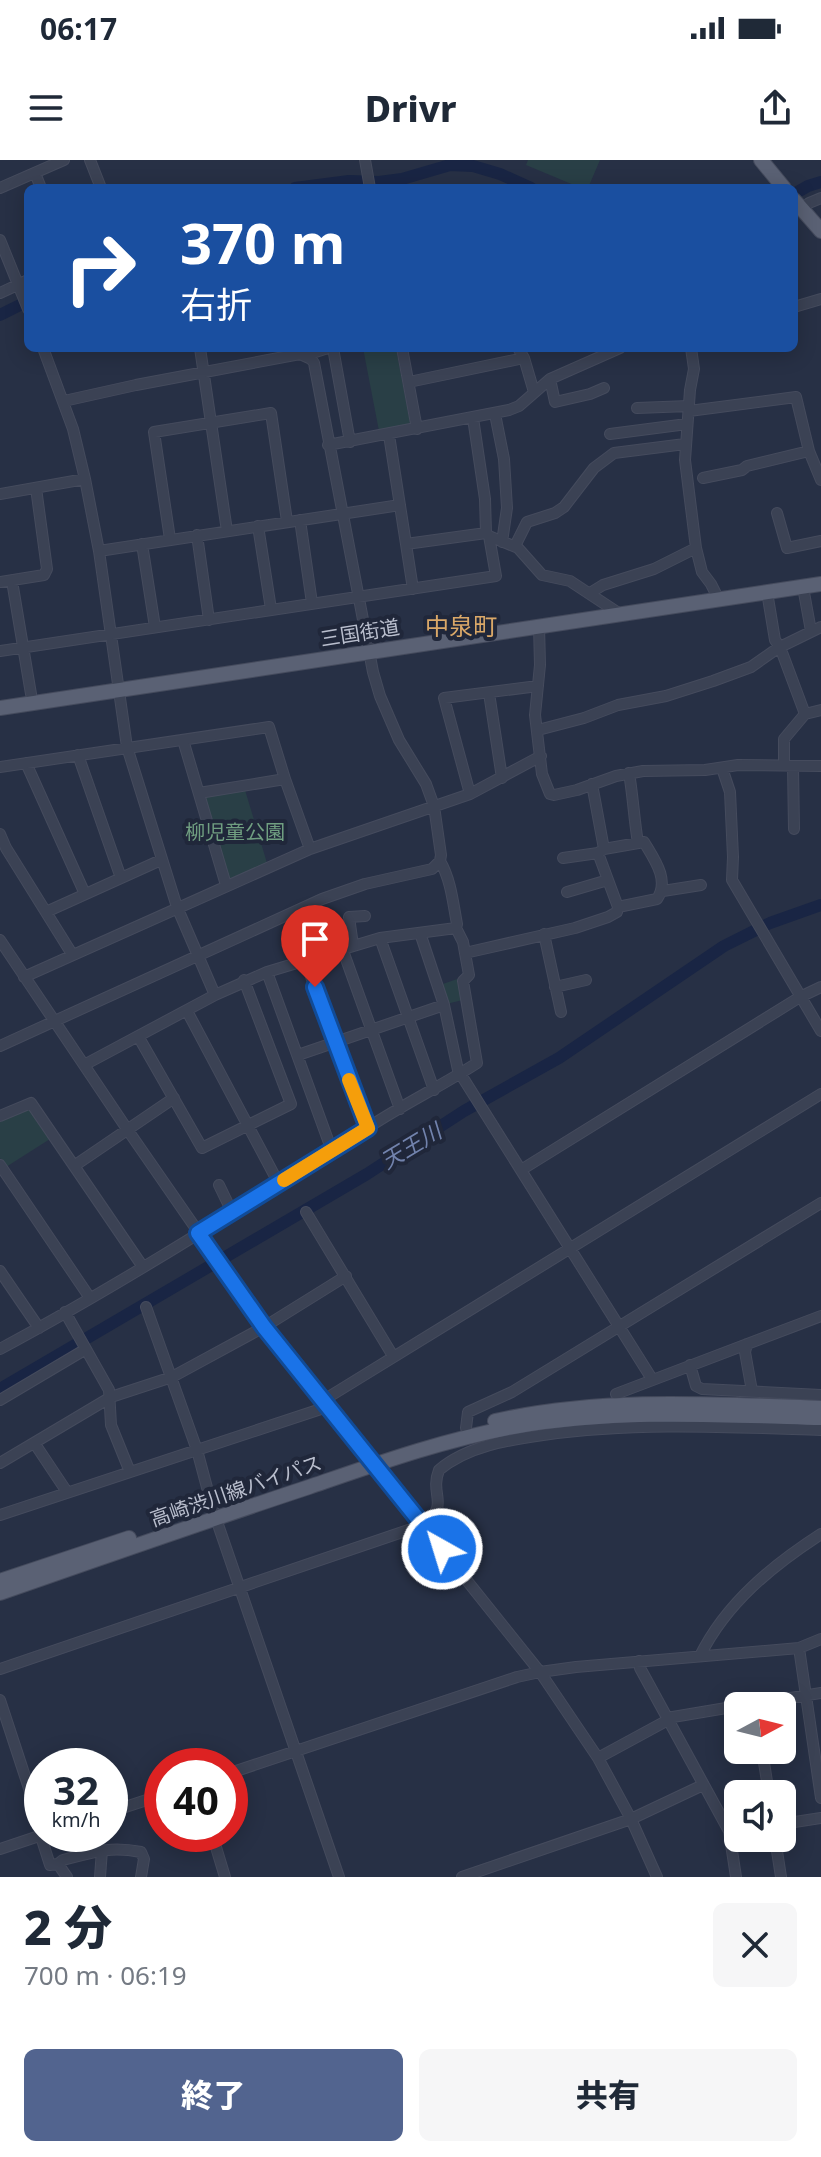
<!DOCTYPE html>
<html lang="ja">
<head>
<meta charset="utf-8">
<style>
	:root { --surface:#fff; --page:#f6f6f7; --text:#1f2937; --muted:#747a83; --accent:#52648f }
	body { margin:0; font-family:"Noto Sans","Noto Sans JP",sans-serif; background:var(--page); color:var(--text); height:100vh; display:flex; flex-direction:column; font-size:30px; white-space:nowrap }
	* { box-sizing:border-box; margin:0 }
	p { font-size:26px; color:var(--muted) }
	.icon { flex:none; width:44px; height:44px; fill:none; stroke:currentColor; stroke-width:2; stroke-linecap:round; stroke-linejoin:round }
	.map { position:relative; height:1717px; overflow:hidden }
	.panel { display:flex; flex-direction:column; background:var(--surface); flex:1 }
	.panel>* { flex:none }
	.banner { position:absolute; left:24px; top:24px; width:774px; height:168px; border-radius:12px; box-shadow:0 4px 20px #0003; background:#1a4fa0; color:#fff; overflow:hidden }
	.needle { width:52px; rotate:83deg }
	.fabs { position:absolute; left:724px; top:1532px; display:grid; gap:16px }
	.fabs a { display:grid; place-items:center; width:72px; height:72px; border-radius:12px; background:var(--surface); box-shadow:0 4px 20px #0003; font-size:40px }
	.speed { position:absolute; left:24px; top:1588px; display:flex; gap:16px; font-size:40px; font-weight:700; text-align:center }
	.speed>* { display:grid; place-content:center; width:104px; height:104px; border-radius:50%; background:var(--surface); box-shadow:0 4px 20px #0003; line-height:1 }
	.speed small { font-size:20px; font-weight:400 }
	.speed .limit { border:12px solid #d22; background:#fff; color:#111 }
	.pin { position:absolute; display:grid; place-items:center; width:68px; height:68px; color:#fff; margin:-82px -34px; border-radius:50% 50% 50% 0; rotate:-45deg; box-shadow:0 0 8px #0007 }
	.pin .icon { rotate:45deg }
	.me { position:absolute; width:88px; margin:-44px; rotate:321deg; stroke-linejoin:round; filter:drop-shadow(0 0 6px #0008) }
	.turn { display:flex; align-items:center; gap:28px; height:168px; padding:0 24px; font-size:36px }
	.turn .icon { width:104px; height:104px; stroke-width:2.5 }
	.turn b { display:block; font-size:56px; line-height:68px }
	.round { display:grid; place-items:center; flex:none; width:84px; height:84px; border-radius:12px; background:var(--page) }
	.headline { display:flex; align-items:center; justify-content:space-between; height:136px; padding:0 24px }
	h1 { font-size:48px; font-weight:800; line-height:60px }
	.primary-button { display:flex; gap:16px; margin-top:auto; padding:16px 24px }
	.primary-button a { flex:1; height:92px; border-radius:12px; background:var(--accent); color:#fff; font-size:32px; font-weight:800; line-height:92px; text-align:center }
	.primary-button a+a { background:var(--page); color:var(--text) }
	.status { display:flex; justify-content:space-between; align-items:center; height:56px; padding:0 40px; background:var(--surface); direction:ltr }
	.status svg { height:22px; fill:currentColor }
	header { display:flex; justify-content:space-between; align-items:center; height:104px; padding:0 24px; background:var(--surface); font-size:36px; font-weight:800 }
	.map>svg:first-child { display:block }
	.green { fill:#293f46 }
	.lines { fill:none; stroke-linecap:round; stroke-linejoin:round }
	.river { stroke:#192544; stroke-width:12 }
	.minor-casing { stroke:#454b5d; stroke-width:12 }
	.major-casing { stroke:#454b5d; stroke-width:16 }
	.minor { stroke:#3b4254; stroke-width:10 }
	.major { stroke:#5a6174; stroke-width:14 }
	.route-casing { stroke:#114b97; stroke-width:20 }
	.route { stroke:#1a73e8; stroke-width:14 }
	.slow { stroke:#f59e0b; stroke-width:14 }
	.labels { text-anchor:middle; stroke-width:8; stroke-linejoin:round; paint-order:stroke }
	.street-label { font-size:20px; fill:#b9becd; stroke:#20273a }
	.park-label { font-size:20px; fill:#709f81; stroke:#20273a }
	.water-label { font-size:22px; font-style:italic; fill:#7283ad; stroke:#20273a }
	.quarter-label { font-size:24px; fill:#daa868; stroke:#20273a }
</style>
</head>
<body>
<div class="status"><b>06:17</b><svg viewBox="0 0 49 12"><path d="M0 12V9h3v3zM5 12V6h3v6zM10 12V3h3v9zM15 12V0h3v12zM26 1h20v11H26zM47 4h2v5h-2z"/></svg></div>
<header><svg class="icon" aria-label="menu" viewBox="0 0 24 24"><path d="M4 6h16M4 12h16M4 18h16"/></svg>Drivr<svg class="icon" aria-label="share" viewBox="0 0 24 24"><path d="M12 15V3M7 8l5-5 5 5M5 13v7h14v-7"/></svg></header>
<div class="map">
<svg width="821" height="1717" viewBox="0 0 821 1717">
	<rect width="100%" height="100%" fill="#273045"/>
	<path class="green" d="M528 0H600L588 28H581L526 5Z
		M363 188H396L410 262 407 266 379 271Z
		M245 630 267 703 230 720 227 718 203 640 207 636Z
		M460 818 463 840 446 844 440 825Z
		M27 948 30 949 50 979 6 1007 0 998V962Z"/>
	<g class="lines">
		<path class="river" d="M295 28 349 21 379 22 402 19 450 5 473 6 500 14 531 28
			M794 34 808 26 821 22
			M0 155 28 141
			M0 1229 367 1014 464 951 559 898 724 786 770 763 821 745"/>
		<g class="minor-casing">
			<path id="minor" d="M90 0 101 28
				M365 0 370 28
				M35 13 41 28
				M0 28 64 0
				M802 50 809 43 821 38
				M0 80 28 149
				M0 133 28 120
				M794 147 821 139
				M43 188 73 269 85 319 99 391 127 587 177 747 215 835
				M200 188 227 371
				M333 188 350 282
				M402 188 417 269
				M518 188 524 198 534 232
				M691 188 694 209 690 230 685 300 696 388 702 412 711 424 719 440
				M306 195 328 188
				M550 219 555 242 590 234 604 228
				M409 222 524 198
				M637 248 689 246
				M689 251 796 237 809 291 821 320
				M495 254 504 299 507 348 502 382
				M473 258 485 339 486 373
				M610 274 687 264
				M389 275 413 429
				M328 285 509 250 519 246 550 219 620 188
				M703 318 742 310 747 306 809 291
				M0 334 85 319
				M777 353 787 388 821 381
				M300 360 312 443
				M258 366 271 449
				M197 375 209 460
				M170 379 154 272 271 253 287 361
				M142 384 155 467
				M406 384 486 373 489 376 518 388 542 415 570 421 620 454
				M515 386 527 362 555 353 564 347 594 308 614 293 685 284
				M99 391 400 345
				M12 421 31 534
				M0 422 44 415 47 409 36 328
				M803 427 811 471
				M767 432 775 480 780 487 805 554
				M590 433 603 425 654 409 696 388
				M539 466 540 505 535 555 542 614 550 634 554 635 577 630 616 616 643 611 705 610 738 605 821 606
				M0 491 496 416 489 376
				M489 533 502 618
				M538 570 584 558 618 545 666 536 713 521 751 507 778 488 821 467
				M183 580 226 725
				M78 595 121 718
				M26 603 85 734
				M784 606V579L805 554 821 550
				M793 606 794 669
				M0 607 269 567 285 619 310 689
				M722 608 730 632 733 697 732 720 821 871
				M629 613C633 636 634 659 638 683
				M199 633 285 619
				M470 634 444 538 538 526
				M0 674 6 688 72 794
				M604 689 644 682C654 699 670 720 657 739L618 747
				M563 698 598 693
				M663 731 701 725
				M567 732 608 720
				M46 752 161 700
				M420 773 444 845 458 910 652 1219
				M544 774 561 852
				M380 778 434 930
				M0 780 127 969 264 1167 540 1512 598 1598 631 1659 657 1717
				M353 785 349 757 365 756
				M342 788 400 949
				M465 793 575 768 608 757 617 752 618 747 598 693 604 689 592 624
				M305 800 335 883 368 968
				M267 812 332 991
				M24 817 310 689 470 634 541 596
				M555 827 586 820
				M187 851 279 1024
				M138 876 202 988 291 944 244 820
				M0 886 322 739 365 724 432 709 440 701 441 695 434 646 426 624 399 580 380 536 373 512 314 203 311 199 300 194 136 225 64 241
				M298 895 444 845
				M84 905 215 835 267 812 380 778 456 768 457 764C453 743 451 720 440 701
				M0 956 31 943 143 1107
				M0 1005 90 1138
				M74 1006 174 938
				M521 1010 800 837 821 827
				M219 1025 232 1052
				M306 1052 393 1196
				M0 1111 39 1168
				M146 1147 197 1290 213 1350 339 1717
				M65 1152 109 1230 111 1265 130 1312
				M747 1184 745 1192 752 1231
				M0 1189C127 1121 249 1042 372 965 406 943 443 925 477 903L463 821 469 815 463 782 456 768
				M690 1205 696 1226 702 1229 821 1235
				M616 1234 821 1156
				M0 1240 86 1189
				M322 1241 821 934
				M466 1268 468 1252 512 1232 821 1043
				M35 1284 67 1332
				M0 1303 111 1237 172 1217 264 1167 346 1116
				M0 1355 327 1247
				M799 1488 821 1638
				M700 1496C726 1443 773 1405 821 1374
				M639 1501 640 1508 729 1671
				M0 1509 423 1365C451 1344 429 1336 439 1310 467 1286 508 1280 543 1275 636 1262 728 1267 821 1270
				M0 1540 42 1668
				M740 1546 821 1533
				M667 1558 738 1546
				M762 1590 769 1634
				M598 1598 668 1560
				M230 1613 517 1517 540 1512 576 1507 799 1488 821 1479
				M110 1652 162 1635
				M782 1664 821 1658
				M44 1674 42 1680 50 1705 58 1704 67 1717
				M212 1674 225 1717
				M775 1678 781 1717
				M0 1689 45 1674
				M58 1704 63 1700C94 1692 109 1686 141 1692L144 1699 141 1717
				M100 1717 102 1690
				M462 1717 631 1659 703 1625
				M736 1717 729 1671 738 1670"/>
		</g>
		<g class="major-casing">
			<path id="major" d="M761 0 784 28
				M794 40 821 71
				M0 548 821 424
				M495 1261C603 1237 711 1244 821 1248
				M0 1421 129 1378
				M0 1433C103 1397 206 1361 309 1327 376 1304 443 1280 513 1267 615 1249 718 1255 821 1258"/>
		</g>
		<use href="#minor" class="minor"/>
		<use href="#major" class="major"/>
	</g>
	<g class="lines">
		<g class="route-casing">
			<path id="route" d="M315 827 368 968 198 1073 264 1167 442 1389"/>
		</g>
		<use href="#route" class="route"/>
		<path class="slow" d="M284 1020 368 968 349 920"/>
	</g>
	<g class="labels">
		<g class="street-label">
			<text transform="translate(360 473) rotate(-9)" y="7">三国街道</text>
			<text transform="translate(236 1331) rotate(-19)" y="7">高崎渋川線バイパス</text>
		</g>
		<g class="park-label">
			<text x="235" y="679">柳児童公園</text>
		</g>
		<g class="water-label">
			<text transform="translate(411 986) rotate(-31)" y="8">天王川</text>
		</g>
		<g class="quarter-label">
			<text x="461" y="475">中泉町</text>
		</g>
	</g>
</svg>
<div class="fabs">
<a><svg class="needle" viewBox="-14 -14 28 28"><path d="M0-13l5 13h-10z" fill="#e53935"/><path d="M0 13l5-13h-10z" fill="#747a83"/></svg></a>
<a><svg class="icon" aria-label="sound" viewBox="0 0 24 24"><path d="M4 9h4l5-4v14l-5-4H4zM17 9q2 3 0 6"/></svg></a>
</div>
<div class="speed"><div>32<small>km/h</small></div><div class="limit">40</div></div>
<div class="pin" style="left:315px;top:827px;background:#d93025"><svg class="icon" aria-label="arrive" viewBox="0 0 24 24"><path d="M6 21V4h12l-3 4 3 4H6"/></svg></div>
<svg class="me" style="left:442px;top:1389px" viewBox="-20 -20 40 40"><circle r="17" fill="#1a73e8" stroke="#fff" stroke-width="3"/><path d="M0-11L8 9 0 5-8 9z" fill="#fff"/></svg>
<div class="banner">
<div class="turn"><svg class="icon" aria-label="right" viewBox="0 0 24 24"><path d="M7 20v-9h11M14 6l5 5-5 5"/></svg><div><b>370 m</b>右折</div></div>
</div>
</div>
<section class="panel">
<div class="headline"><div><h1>2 分</h1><p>700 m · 06:19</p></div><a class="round"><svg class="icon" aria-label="close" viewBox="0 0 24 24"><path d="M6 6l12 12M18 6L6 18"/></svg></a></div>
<div class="primary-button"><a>終了</a><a>共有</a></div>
</section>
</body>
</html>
